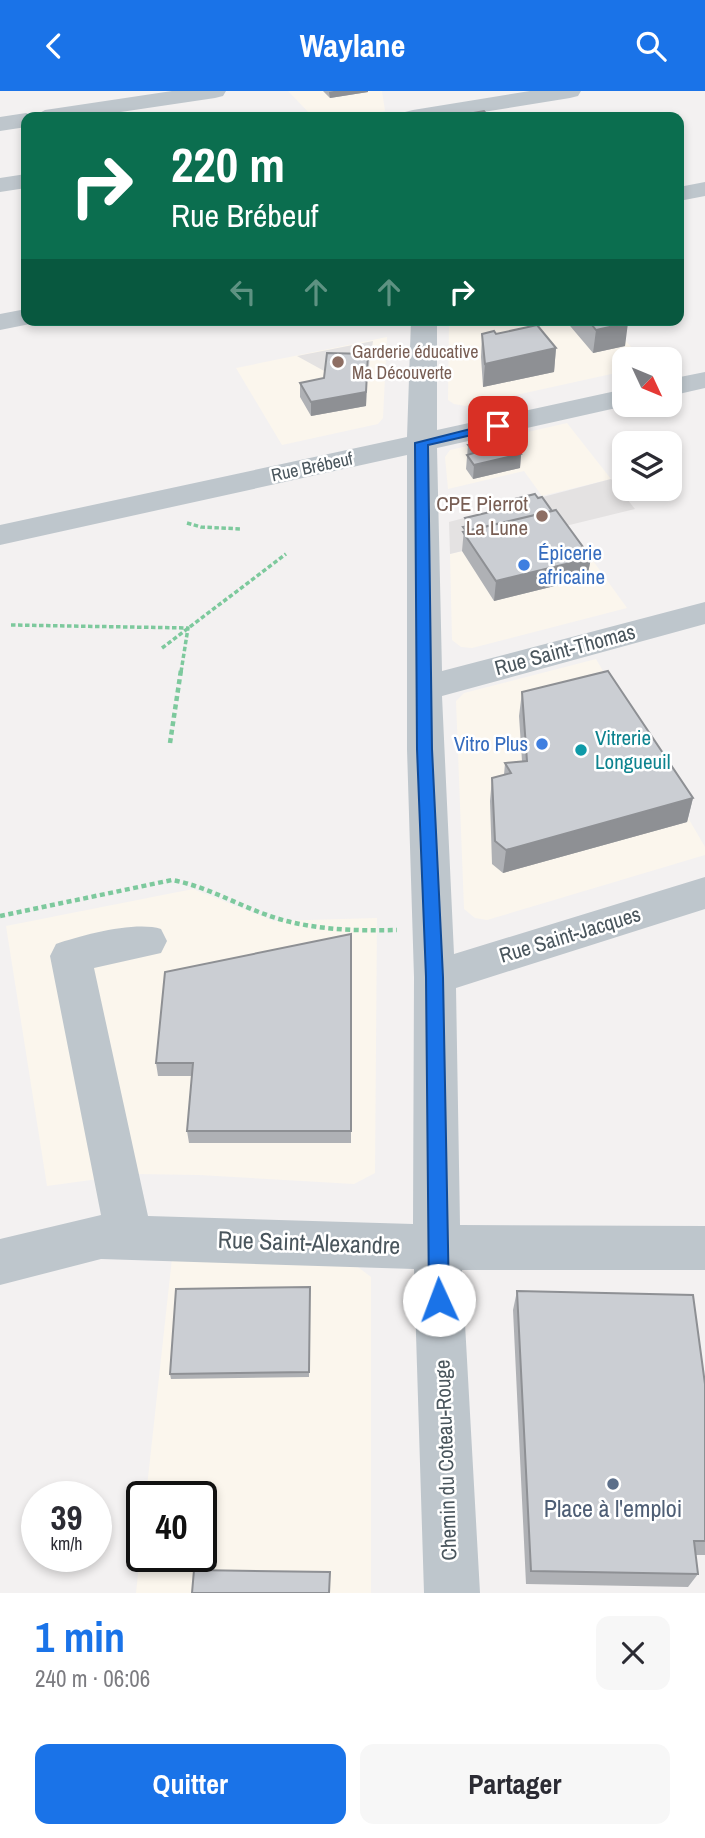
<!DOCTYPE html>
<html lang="fr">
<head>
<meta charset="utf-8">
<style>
	:root { --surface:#fff; --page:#f7f7f7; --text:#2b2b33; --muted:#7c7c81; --accent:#1a73e8 }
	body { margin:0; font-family:"Archivo Narrow",sans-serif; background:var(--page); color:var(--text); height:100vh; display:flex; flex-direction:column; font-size:26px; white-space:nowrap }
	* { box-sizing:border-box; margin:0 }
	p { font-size:23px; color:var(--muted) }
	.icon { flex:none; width:38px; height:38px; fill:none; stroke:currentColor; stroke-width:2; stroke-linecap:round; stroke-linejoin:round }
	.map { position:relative; height:1502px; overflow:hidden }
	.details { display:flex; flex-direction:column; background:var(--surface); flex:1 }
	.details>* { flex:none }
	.top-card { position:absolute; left:21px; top:21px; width:663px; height:214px; border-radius:14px; box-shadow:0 4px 10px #0003; background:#0b6e4f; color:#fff; overflow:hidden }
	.needle { width:46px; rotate:134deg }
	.controls { position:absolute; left:612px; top:256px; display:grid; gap:14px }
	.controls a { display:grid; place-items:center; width:70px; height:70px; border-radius:14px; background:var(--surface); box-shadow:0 4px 10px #0003; font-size:35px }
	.speed { position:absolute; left:21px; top:1390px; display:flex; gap:14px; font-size:35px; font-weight:700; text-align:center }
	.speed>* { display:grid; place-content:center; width:91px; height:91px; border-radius:50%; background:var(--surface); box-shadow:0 4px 10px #0003; line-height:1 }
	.speed small { font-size:18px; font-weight:400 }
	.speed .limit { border:4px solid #111; border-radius:10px; background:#fff; color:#111 }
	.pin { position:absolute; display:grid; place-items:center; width:60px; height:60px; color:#fff; margin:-30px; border-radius:14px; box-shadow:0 4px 10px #0006 }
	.me { position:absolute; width:77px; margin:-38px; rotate:358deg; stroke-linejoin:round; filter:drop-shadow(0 0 5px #0008) }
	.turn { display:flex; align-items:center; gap:24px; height:147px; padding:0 35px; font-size:32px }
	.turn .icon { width:91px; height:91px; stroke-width:2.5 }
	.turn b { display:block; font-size:49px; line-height:60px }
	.lanes { display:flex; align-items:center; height:66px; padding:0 35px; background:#0003; justify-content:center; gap:35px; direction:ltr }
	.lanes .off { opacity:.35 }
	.round { display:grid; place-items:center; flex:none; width:74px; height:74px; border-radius:14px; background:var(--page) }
	.headline { display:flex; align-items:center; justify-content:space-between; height:119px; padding:0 35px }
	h1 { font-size:42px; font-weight:700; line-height:52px; color:var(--accent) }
	.primary-button { display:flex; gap:14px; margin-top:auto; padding:14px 35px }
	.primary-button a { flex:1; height:80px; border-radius:14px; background:var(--accent); color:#fff; font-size:28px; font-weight:700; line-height:80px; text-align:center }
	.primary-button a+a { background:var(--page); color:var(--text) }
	header { display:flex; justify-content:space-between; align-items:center; height:91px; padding:0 35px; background:var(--accent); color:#fff; font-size:32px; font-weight:700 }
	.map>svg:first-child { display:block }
	.commercial { fill:#fbf6ed }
	.education { fill:#e4e2e2 }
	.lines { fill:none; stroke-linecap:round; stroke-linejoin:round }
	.path-far1 { stroke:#7dc99d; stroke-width:3.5; stroke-dasharray:4.5 2.5; stroke-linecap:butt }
	.path { stroke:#7dc99d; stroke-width:4.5; stroke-dasharray:5 3.5; stroke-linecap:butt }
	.minor { fill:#bec6cc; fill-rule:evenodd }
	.wall { fill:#afb1b5 }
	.shaded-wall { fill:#8e9094 }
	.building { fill:#cbced3; stroke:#8e9094; stroke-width:2 }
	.route { fill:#1a73e8; stroke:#114b97; stroke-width:2 }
	.education-dot { fill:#8d6e63; stroke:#fff; stroke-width:2.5 }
	.shop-dot { fill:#3f7fe0; stroke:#fff; stroke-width:2.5 }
	.culture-dot { fill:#0f9aa8; stroke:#fff; stroke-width:2.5 }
	.service-dot { fill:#5c6f8a; stroke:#fff; stroke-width:2.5 }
	.labels { text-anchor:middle; stroke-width:5; stroke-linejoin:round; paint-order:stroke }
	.far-education-label { font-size:18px; fill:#785e54; stroke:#fff; text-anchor:start }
	.far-street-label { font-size:18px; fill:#4a565d; stroke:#fff }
	.education-label { font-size:21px; fill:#785e54; stroke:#fff; text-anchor:end }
	.shop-label { font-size:21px; fill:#366cbe; stroke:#fff; text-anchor:start }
	.street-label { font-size:21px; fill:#4a565d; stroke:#fff }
	.culture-label { font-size:21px; fill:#0d838f; stroke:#fff; text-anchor:start }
	.near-street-label { font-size:24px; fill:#4a565d; stroke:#fff }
	.near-service-label { font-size:24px; fill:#4e5e75; stroke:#fff }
</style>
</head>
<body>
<header><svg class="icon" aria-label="back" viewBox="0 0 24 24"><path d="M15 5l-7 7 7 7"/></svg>Waylane<svg class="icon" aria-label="search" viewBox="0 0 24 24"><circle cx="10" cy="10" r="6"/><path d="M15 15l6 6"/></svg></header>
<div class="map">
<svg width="705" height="1502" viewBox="0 0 705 1502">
	<rect width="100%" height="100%" fill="#f3f1f1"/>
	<path class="commercial" d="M288 0H382L385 20 353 26H313Z
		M449 229H607L642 268H625V280L466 315 454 313 448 309Z
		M387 246 383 327 378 333 282 354 236 277Z
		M567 332 611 388 542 405 524 380 448 398 445 366 450 359Z
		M568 435 627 517 472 557 461 556 452 549 450 463Z
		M596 568 705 756V764L487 829 475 827 464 818 456 610 464 602Z
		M193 798 274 830 377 827 375 1082 354 1093 199 1084 135 1083 47 1095 6 835Z
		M173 1158 350 1170 371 1186V1502H136L142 1444V1465H201V1405H146Z"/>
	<path class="education" d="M373 250 367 290 326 281 297 265Z
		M611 388 635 418 450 463 449 431Z"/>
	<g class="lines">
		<path class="path-far1" d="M187 432 201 436 242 438
			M11 534 188 537 181 581
			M162 557 286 463"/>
		<path class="path" d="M170 652 181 579
			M0 825 172 789C210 796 242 817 279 828 317 839 357 840 397 839"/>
		<path class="minor" d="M172 0H226L223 5 215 7 87 26H26V36L0 40V26L26 22 34 25 45 19Z
			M530 0H581L578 5 570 7 452 26H402L405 21 413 19Z
			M26 83V97L0 101V87Z
			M705 91V105L679 110V96Z
			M26 218V229H37L35 232 0 239V223Z
			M411 229H437V339L625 298V313H634L437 357 442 580 705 511V533L442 605 454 863 705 786V818L456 897 460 1134 705 1135V1179H462L480 1502H424L414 1178 101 1168 0 1194V1148L101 1124 50 865 56 853C83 844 135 830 161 838L167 850 161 862 94 877 148 1125 413 1133 414 886 407 658V364L0 454V434L407 346Z
			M705 281V297L670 305V288Z"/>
	</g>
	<path class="wall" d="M323 0H368V1L330 7Z
		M565 229H626L625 255 593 262Z
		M482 243H496L556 257 554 281 483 296 481 266Z
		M368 263 366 315 311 325 300 306V292L324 287Z
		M468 354 521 363 520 377 473 388 466 378Z
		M538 407 552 420 591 467 587 487 494 510 462 460 465 427 510 416 511 409Z
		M522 601 693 707 687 731 503 782 492 773 490 710 492 687 504 684 505 672 522 670 519 625Z
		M351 843V1052H189L187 1040 192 985H158L156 972Z
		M310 1196 309 1286 171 1288 170 1283Z
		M517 1200 705 1293V1464H695L698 1483 688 1496 526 1493 513 1219Z"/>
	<path class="shaded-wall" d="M334 0H368V1L330 7 329 1Z
		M628 232 625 255 593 262 596 239Z
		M556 257 554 281 483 296 485 273Z
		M368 263 366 315 311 325V311Z
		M521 363 520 377 473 388 474 374Z
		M591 467 587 487 494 510 496 490Z
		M693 707 687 731 503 782 506 759Z"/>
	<path class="building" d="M484 20 488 25 482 26H451Z
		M507 24 508 26H488Z
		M588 229H626L628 232 596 239Z
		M537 234 556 257 485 273 482 243 494 240 496 243Z
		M327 262 368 263 366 301 311 311 300 292 324 287Z
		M507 345 521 363 474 374 467 364 474 362 468 354Z
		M535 403 538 407 542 406 552 420 466 440 463 436 470 435 465 427 515 415 511 409Z
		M556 419 591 467 496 490 463 441Z
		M608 580 693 707 506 759 495 750 492 687 511 682 505 672 527 670 522 601Z
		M351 843V1040H187L193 972H156L165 881Z
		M310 1196 309 1281 170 1283 176 1198Z
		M517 1200 693 1204 705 1293V1450H694L698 1483 531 1480Z
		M194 1479 330 1481 329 1502H192Z"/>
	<path class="route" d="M498 331 504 335 502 337 428 354 432 658 443 886 449 1209 446 1216 439 1219 432 1216 429 1209 426 886 417 658 415 352Z"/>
	<g class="education-dot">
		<circle cx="338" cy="271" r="7"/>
		<circle cx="542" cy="425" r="7"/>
	</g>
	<g class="shop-dot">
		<circle cx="524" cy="474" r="7"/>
		<circle cx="542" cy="653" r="7"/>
	</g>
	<circle class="culture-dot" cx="581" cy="659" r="7"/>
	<circle class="service-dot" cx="613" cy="1393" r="7"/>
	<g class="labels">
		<g class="far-education-label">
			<text x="352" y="267">Garderie éducative<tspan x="352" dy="21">Ma Découverte</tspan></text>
		</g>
		<g class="far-street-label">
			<text transform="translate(312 376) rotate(-12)" y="6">Rue Brébeuf</text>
		</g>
		<g class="education-label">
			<text x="528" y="420">CPE Pierrot<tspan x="528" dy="24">La Lune</tspan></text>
		</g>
		<g class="shop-label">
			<text x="538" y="469">Épicerie<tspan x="538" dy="24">africaine</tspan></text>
			<text x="528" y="660" text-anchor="end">Vitro Plus</text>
		</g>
		<g class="street-label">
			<text transform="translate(565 559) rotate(-15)" y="7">Rue Saint-Thomas</text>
			<text transform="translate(570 844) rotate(-17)" y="7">Rue Saint-Jacques</text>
			<text transform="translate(446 1369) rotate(-92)" y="7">Chemin du Coteau-Rouge</text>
		</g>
		<g class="culture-label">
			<text x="595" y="654">Vitrerie<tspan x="595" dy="24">Longueuil</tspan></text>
		</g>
		<g class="near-street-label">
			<text transform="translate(309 1152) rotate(2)" y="8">Rue Saint-Alexandre</text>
		</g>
		<g class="near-service-label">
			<text x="613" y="1426">Place à l'emploi</text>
		</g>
	</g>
</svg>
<div class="controls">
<a><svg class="needle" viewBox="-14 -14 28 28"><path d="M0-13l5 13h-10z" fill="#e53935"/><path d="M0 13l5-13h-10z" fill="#7c7c81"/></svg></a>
<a><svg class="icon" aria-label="layers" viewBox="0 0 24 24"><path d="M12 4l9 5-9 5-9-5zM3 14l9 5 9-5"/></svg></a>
</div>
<div class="speed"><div>39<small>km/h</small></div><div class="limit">40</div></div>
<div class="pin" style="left:498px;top:335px;background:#d93025"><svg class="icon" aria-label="arrive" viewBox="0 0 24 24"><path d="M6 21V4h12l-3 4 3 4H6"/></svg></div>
<svg class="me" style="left:439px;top:1209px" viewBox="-20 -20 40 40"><circle r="19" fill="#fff"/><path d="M0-13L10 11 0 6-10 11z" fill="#1a73e8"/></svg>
<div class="top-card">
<div class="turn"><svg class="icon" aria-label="right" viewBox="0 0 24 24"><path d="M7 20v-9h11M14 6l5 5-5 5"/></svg><div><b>220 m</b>Rue Brébeuf</div></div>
<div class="lanes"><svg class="icon off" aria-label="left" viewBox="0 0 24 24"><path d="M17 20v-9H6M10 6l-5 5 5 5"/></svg><svg class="icon off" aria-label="ahead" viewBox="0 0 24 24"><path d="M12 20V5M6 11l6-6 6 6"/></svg><svg class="icon off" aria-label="ahead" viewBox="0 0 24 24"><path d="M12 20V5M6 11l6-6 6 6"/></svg><svg class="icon" aria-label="right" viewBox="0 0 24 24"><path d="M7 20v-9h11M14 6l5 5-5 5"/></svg></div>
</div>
</div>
<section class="details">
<div class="headline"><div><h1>1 min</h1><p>240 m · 06:06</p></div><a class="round"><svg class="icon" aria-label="close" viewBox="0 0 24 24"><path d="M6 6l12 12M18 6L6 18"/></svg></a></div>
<div class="primary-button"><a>Quitter</a><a>Partager</a></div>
</section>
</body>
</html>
